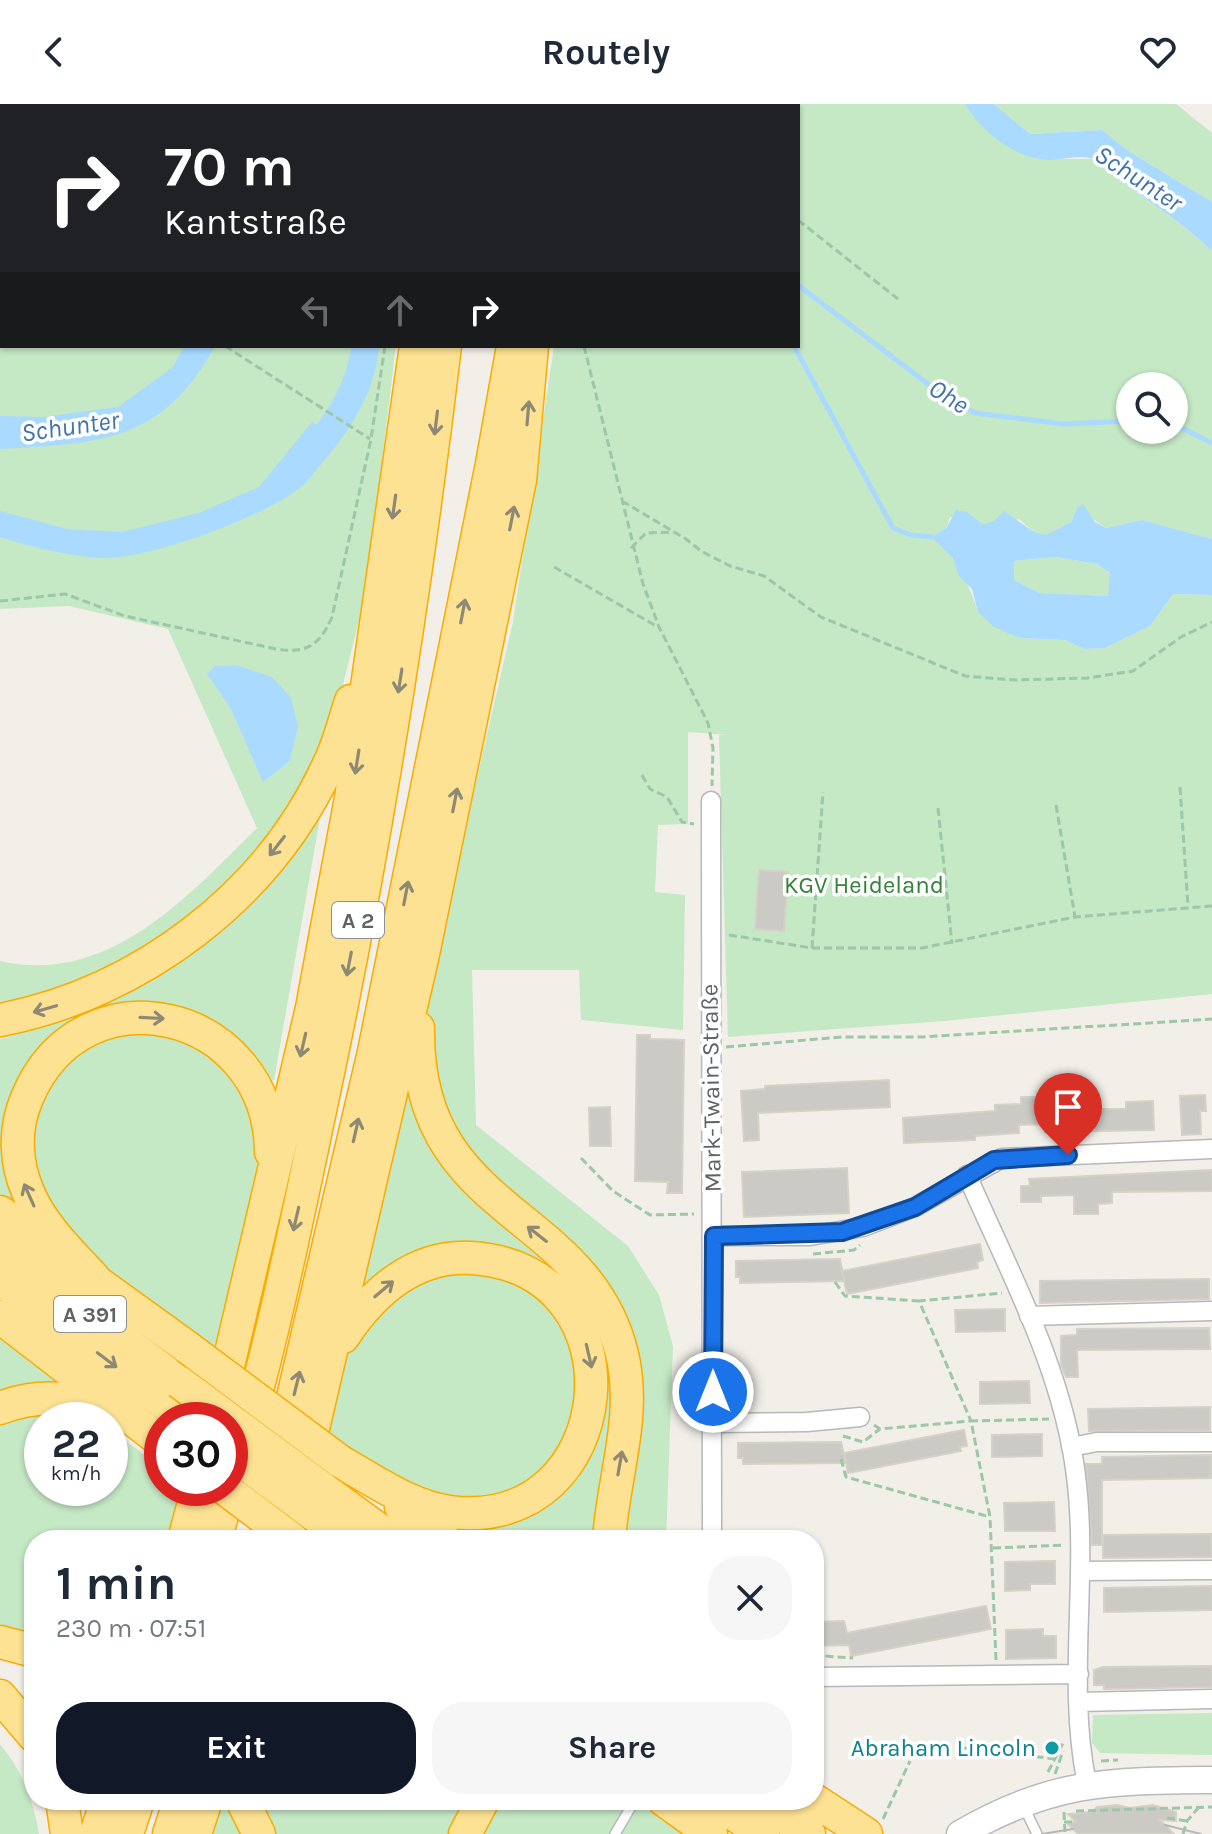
<!DOCTYPE html>
<html lang="en">
<head>
<meta charset="utf-8">
<style>
	:root { --surface:#fff; --page:#f6f6f7; --text:#1f2937; --muted:#747a83; --accent:#111827 }
	body { margin:0; font-family:Karla,sans-serif; background:var(--page); color:var(--text); height:100vh; display:flex; flex-direction:column; font-size:30px; white-space:nowrap }
	* { box-sizing:border-box; margin:0 }
	p { font-size:26px; color:var(--muted) }
	.icon { flex:none; width:44px; height:44px; fill:none; stroke:currentColor; stroke-width:2; stroke-linecap:round; stroke-linejoin:round }
	.map { position:relative; flex:1; overflow:hidden }
	.details { position:absolute; left:24px; top:1426px; width:800px; height:280px; display:flex; flex-direction:column; background:var(--surface); border-radius:32px; box-shadow:0 2px 6px #0004 }
	.details>* { flex:none }
	.hud { position:absolute; left:0px; top:0px; width:800px; height:244px; box-shadow:0 2px 6px #0004; background:#202124; color:#fff; overflow:hidden }
	.tools { position:absolute; left:1116px; top:268px; display:grid; gap:16px }
	.tools a { display:grid; place-items:center; width:72px; height:72px; border-radius:50%; background:var(--surface); box-shadow:0 2px 6px #0004; font-size:40px }
	.speed { position:absolute; left:24px; top:1298px; display:flex; gap:16px; font-size:40px; font-weight:700; text-align:center }
	.speed>* { display:grid; place-content:center; width:104px; height:104px; border-radius:50%; background:var(--surface); box-shadow:0 2px 6px #0004; line-height:1 }
	.speed small { font-size:20px; font-weight:400 }
	.speed .limit { border:12px solid #d22; background:#fff; color:#111 }
	.pin { position:absolute; display:grid; place-items:center; width:68px; height:68px; color:#fff; margin:-82px -34px; border-radius:50% 50% 50% 0; rotate:-45deg; box-shadow:0 0 8px #0007 }
	.pin .icon { rotate:45deg }
	.me { position:absolute; width:88px; margin:-44px; rotate:0deg; stroke-linejoin:round; filter:drop-shadow(0 0 6px #0008) }
	.turn { display:flex; align-items:center; gap:28px; height:168px; padding:0 32px; font-size:36px }
	.turn .icon { width:104px; height:104px; stroke-width:2.5 }
	.turn b { display:block; font-size:56px; line-height:68px }
	.lanes { display:flex; align-items:center; height:76px; padding:0 32px; background:#0003; justify-content:center; gap:40px; direction:ltr }
	.lanes .off { opacity:.35 }
	.round { display:grid; place-items:center; flex:none; width:84px; height:84px; border-radius:32px; background:var(--page) }
	.overview { display:flex; align-items:center; justify-content:space-between; height:136px; padding:0 32px }
	h1 { font-size:48px; font-weight:700; line-height:60px }
	.action { display:flex; gap:16px; margin-top:auto; padding:16px 32px }
	.action a { flex:1; height:92px; border-radius:32px; background:var(--accent); color:#fff; font-size:32px; font-weight:700; line-height:92px; text-align:center }
	.action a+a { background:var(--page); color:var(--text) }
	header { display:flex; justify-content:space-between; align-items:center; height:104px; padding:0 32px; background:var(--surface); font-size:36px; font-weight:700 }
	.map>svg:first-child { display:block }
	.green { fill:#c5e8c5; fill-rule:evenodd }
	.water { fill:#aadaff; fill-rule:evenodd }
	.lines { fill:none; stroke-linecap:round; stroke-linejoin:round }
	.stream { stroke:#aadaff; stroke-width:5 }
	.river { stroke:#aadaff; stroke-width:28 }
	.building { fill:#cccac5; stroke:#d6d1c6; stroke-width:2 }
	.service-casing { stroke:#b5b8bc; stroke-width:12 }
	.minor-casing { stroke:#b5b8bc; stroke-width:21 }
	.secondary-casing { stroke:#b6babf; stroke-width:29 }
	.motorway-casing { stroke:#f9ab00; stroke-width:35 }
	.path { stroke:#9cc7a9; stroke-width:3; stroke-dasharray:8 4; stroke-linecap:butt }
	.service { stroke:#fff; stroke-width:9 }
	.minor { stroke:#fff; stroke-width:18 }
	.secondary { stroke:#fff; stroke-width:26 }
	.motorway { stroke:#fde293; stroke-width:32 }
	.tram { stroke:#b6b7b8; stroke-width:2 }
	.motorway-bridge-casing { stroke:#f9ab00; stroke-width:35; stroke-linecap:butt }
	.motorway-bridge { stroke:#fde293; stroke-width:32 }
	.oneway { stroke:#8e8975 }
	.route-casing { stroke:#114b97; stroke-width:20 }
	.route { stroke:#1a73e8; stroke-width:14 }
	.culture-dot { fill:#0f9aa8; stroke:#fff; stroke-width:3 }
	.labels { text-anchor:middle; stroke-width:7; stroke-linejoin:round; paint-order:stroke }
	.shield { fill:#fff; stroke:#8f9295; stroke-width:2 }
	.shield-label { font-size:22px; font-weight:bold; fill:#5f6368 }
	.park-label { font-size:24px; fill:#348238; stroke:#fff }
	.street-label { font-size:24px; fill:#5f6368; stroke:#fff }
	.culture-label { font-size:24px; fill:#0d838f; stroke:#fff; text-anchor:end }
	.water-label { font-size:26px; font-style:italic; fill:#4174aa; stroke:#fff }
</style>
</head>
<body>
<header><svg class="icon" aria-label="back" viewBox="0 0 24 24"><path d="M15 5l-7 7 7 7"/></svg>Routely<svg class="icon" aria-label="heart" viewBox="0 0 24 24"><path d="M12 20l-8-8c-3-5 5-10 8-4 3-6 11-1 8 4z"/></svg></header>
<div class="map">
<svg width="1212" height="1730" viewBox="0 0 1212 1730">
	<rect width="100%" height="100%" fill="#f1efe8"/>
	<path class="green" d="M0 0H436L2 2V242H396L366 488 341 589 309 672 265 747 206 808 138 852 67 883 0 898V857C109 882 188 792 257 724L168 525 69 502 0 505Z
		M587 0H965L1036 55H1093C1132 88 1175 112 1212 147V435L1142 416 1106 424 1077 404 1071 418 1046 431 1034 428 1019 415 982 420 950 413 947 423 932 433C954 451 970 481 978 508L1021 534 1065 536 1084 545 1105 544 1150 522 1173 490 1212 491V890L944 917 728 933 719 631H729L688 628V720L658 721 655 788 685 791 683 926 581 916 579 866H472L476 1021 628 1142 659 1191 673 1242 666 1436H454L325 1332 513 518 554 242H798V2ZM1130 282H1174V326H1130Z
		M994 0H1176L1212 29V98L1127 46 1102 26 1030 30Z
		M1056 453 1097 460 1111 470 1108 492 1040 489 1014 476V457Z
		M320 714 274 976 248 990 259 1027 260 1068 214 1250 0 1094V935C90 910 177 869 245 803 272 776 295 743 320 714Z
		M0 1226 83 1286 100 1316H42V1384H110V1325L162 1364V1384H182L166 1436H34V1561L0 1553Z
		M1212 1609V1651L1100 1649 1092 1639 1093 1611Z
		M0 1640C23 1668 33 1695 39 1730H0Z
		M216 1696H630L635 1704 643 1702 683 1730H205Z"/>
	<path class="water" d="M965 0H994L1030 30 1102 26 1127 46 1212 98V147C1175 112 1132 87 1093 55 1079 50 1063 56 1048 56 1016 55 981 27 965 0Z
		M184 242H215C162 339 100 339 0 345V312L43 313 118 303 173 263Z
		M312 318 339 336C327 350 315 371 301 383 264 413 148 456 101 454 66 452 33 443 0 433V407L67 425 122 428 199 409 259 383Z
		M1083 400 1095 418 1106 424 1142 416 1212 435V491L1173 490 1150 522 1105 544 1084 545 1065 536 1020 534 994 523 978 508 972 485 959 472 953 455 932 433 947 423 956 406 967 408 982 420 993 418 1004 407 1034 428 1046 431 1071 418 1077 404ZM1056 453 1097 460 1110 469 1108 492 1040 489 1014 476V457Z
		M236 561 272 573 291 594 298 622 290 657 263 678 231 605 207 570 215 562Z"/>
	<g class="lines">
		<path class="stream" d="M624 0 625 2
			M798 181 941 290 975 309 1064 320 1130 317
			M794 242 893 424 911 431 932 433
			M1174 320 1212 339"/>
		<path class="river" d="M306 356C335 324 362 285 365 242"/>
	</g>
	<path class="building" d="M759 766 788 768 784 827 755 825Z
		M637 931H650V935L684 936 682 1089H667L668 1078 635 1077Z
		M889 976 890 1003 758 1009 759 1036 744 1037 741 987 765 985V982Z
		M1205 991 1206 1007H1200L1201 1030 1182 1031 1180 992Z
		M1021 993H1036L1037 1003 1096 998V1005H1126V998L1153 997 1154 1026 1045 1028V1020L1019 1021V1029L975 1032V1036L904 1039 903 1014 995 1007V1001L1021 1000Z
		M610 1003 611 1042H590L589 1004Z
		M847 1064 849 1109 744 1113 742 1068Z
		M1212 1066V1087L1112 1088V1099L1098 1100V1110H1074V1091L1041 1092V1098H1021V1082H1030L1029 1075Z
		M980 1140 983 1156 977 1158 978 1164 847 1190 842 1167Z
		M840 1155 844 1177 740 1179V1173H736V1157Z
		M1209 1175V1195L1040 1199V1177Z
		M1005 1205V1227L956 1228 955 1206Z
		M1209 1224 1210 1245 1077 1246 1078 1273H1066L1061 1260V1232L1077 1231V1225Z
		M1029 1277 1030 1299 980 1300V1278Z
		M1210 1303V1326L1089 1327 1088 1305Z
		M964 1326 967 1342 960 1343 961 1347 848 1369 844 1349Z
		M1042 1330V1352L992 1353V1331Z
		M841 1338 846 1359 743 1360V1354H738V1339Z
		M1211 1351V1374L1102 1376V1441H1092L1086 1360H1102V1353Z
		M1054 1398 1055 1427H1005L1004 1399Z
		M1211 1430 1212 1453 1103 1454V1431Z
		M1055 1457V1480H1030V1486L1005 1487V1458Z
		M1212 1482V1506L1104 1508V1484Z
		M986 1502 991 1525 851 1552 849 1541 814 1542V1518L844 1517 847 1529Z
		M1043 1525V1532H1056V1554L1006 1555V1526Z
		M1212 1562V1583L1104 1585V1581H1094V1566L1103 1563Z
		M1117 1701 1130 1704 1153 1701 1176 1708V1717L1160 1716 1174 1730H1078L1067 1719 1076 1718 1068 1710 1092 1708 1097 1703Z"/>
	<g class="lines">
		<g class="service-casing">
			<path id="service" d="M1023 1701 1037 1730
				M615 1730 635 1696"/>
		</g>
		<g class="minor-casing">
			<path id="minor" d="M711 697 712 1436
				M967 1071C1009 1168 1063 1265 1076 1372 1089 1474 1066 1579 1087 1680
				M714 1132H810L863 1123 915 1103 1002 1054 1212 1045
				M1029 1212 1212 1207
				M713 1319 807 1318 860 1313
				M1071 1343 1097 1338H1212
				M1080 1467 1212 1466
				M814 1573 1079 1570
				M1079 1598 1212 1595"/>
		</g>
		<g class="secondary-casing">
			<path id="secondary" d="M960 1730C1053 1676 1109 1677 1212 1676"/>
		</g>
		<g class="motorway-casing">
			<path id="motorway" d="M448 2V0
				M546 2V0
				M0 916C140 889 269 792 329 660 339 640 344 618 351 597
				M418 924C415 1114 586 1102 622 1250 637 1313 613 1373 609 1436
				M0 1108 187 1243
				M0 1144 179 1278
				M94 1174C70 1148 42 1122 28 1088 15 1058 14 1024 27 994 83 860 270 905 271 1048
				M0 1176 187 1316
				M0 1213 162 1338
				M220 1296 312 904 351 694 416 242
				M0 1304C37 1290 77 1291 112 1311
				M249 1316C276 1218 297 1116 318 1016 373 760 414 502 445 242
				M281 1344 374 948 492 360 513 242
				M341 1358C375 1377 411 1403 450 1408 621 1430 647 1164 471 1154 414 1151 372 1189 343 1233
				M305 1359 422 855 520 376 532 242
				M330 1390 393 1436
				M401 1403 445 1436
				M321 1416 348 1436
				M184 1436 198 1384
				M215 1436 230 1384
				M0 1538 34 1547
				M0 1592 34 1632
				M62 1696 67 1730
				M242 1696 259 1730
				M664 1696 711 1730
				M713 1696 763 1730
				M759 1696 809 1730
				M814 1696 866 1730
				M96 1730 107 1696
				M127 1730 138 1696
				M169 1730 180 1696
				M195 1730 206 1696
				M465 1730 483 1696"/>
		</g>
		<path class="path" d="M138 0 142 2
			M710 0 712 2
			M154 2V0
			M208 2 209 0
			M338 2V0
			M412 2 413 0
			M688 2 689 0
			M0 98 2 99
			M798 116 898 195
			M225 242 370 335
			M584 242 643 480 659 523 708 619 713 644 712 682
			M622 397 686 435 701 447 730 462 764 472 821 513 965 572 1014 576 1088 574 1133 567 1181 533 1212 518
			M631 444 646 429 673 428
			M554 463 658 523
			M0 497 65 490 125 512 276 545C307 550 320 541 332 513L371 335 385 242
			M642 671 650 685 667 693 682 718 694 720
			M1180 683 1188 802
			M1056 701 1075 813
			M938 704 952 840
			M729 831 812 844H922L1075 813 1212 802
			M812 844 823 688
			M726 943 842 933H922L1212 915
			M581 1054 613 1087 650 1111 694 1110
			M813 1150 854 1146 860 1141
			M835 1178 845 1192 919 1197
			M874 1321 880 1325 971 1317 919 1197 1002 1189
			M843 1332 863 1338 880 1325
			M841 1355 846 1373 990 1413
			M993 1444 1065 1441
			M814 1555 824 1552 853 1554
			M996 1556 990 1413 971 1317 1049 1315
			M964 1644 1055 1655
			M1101 1657 1118 1656
			M1048 1668 1063 1639
			M1055 1670 1063 1647
			M1076 1707 1212 1703
			M1064 1708 1065 1730
			M1167 1714 1187 1717
			M883 1715 910 1657
			M1064 1718H1076
			M1183 1730 1187 1717 1200 1702"/>
		<use href="#service" class="service"/>
		<use href="#minor" class="minor"/>
		<use href="#secondary" class="secondary"/>
		<use href="#motorway" class="motorway"/>
		<path class="tram" d="M1165 1721 1201 1730
			M1042 1730 1073 1725"/>
		<g class="motorway-bridge-casing">
			<path id="motorway-bridge" d="M187 1243 341 1358
				M179 1278 330 1390
				M230 1348 321 1416
				M224 1384 293 1436"/>
		</g>
		<use href="#motorway-bridge" class="motorway-bridge"/>
	</g>
	<defs><path id="oneway-shaft" d="M-6 0H5M1.5-3L5.5 0L1.5 3" fill="none" stroke-width="1.6" stroke-linecap="round" stroke-linejoin="round" transform="scale(2)"/></defs>
	<g class="oneway">
		<use href="#oneway-shaft" transform="translate(528 309) rotate(-85)"/>
		<use href="#oneway-shaft" transform="translate(436 319) rotate(97)"/>
		<use href="#oneway-shaft" transform="translate(394 403) rotate(98)"/>
		<use href="#oneway-shaft" transform="translate(512 414) rotate(-79)"/>
		<use href="#oneway-shaft" transform="translate(463 507) rotate(-79)"/>
		<use href="#oneway-shaft" transform="translate(400 577) rotate(99)"/>
		<use href="#oneway-shaft" transform="translate(357 658) rotate(99)"/>
		<use href="#oneway-shaft" transform="translate(455 696) rotate(-79)"/>
		<use href="#oneway-shaft" transform="translate(277 742) rotate(128)"/>
		<use href="#oneway-shaft" transform="translate(406 789) rotate(-79)"/>
		<use href="#oneway-shaft" transform="translate(349 860) rotate(101)"/>
		<use href="#oneway-shaft" transform="translate(45 905) rotate(164)"/>
		<use href="#oneway-shaft" transform="translate(152 914) rotate(3)"/>
		<use href="#oneway-shaft" transform="translate(303 941) rotate(103)"/>
		<use href="#oneway-shaft" transform="translate(356 1026) rotate(-77)"/>
		<use href="#oneway-shaft" transform="translate(29 1091) rotate(-114)"/>
		<use href="#oneway-shaft" transform="translate(296 1115) rotate(103)"/>
		<use href="#oneway-shaft" transform="translate(537 1130) rotate(-142)"/>
		<use href="#oneway-shaft" transform="translate(384 1185) rotate(-40)"/>
		<use href="#oneway-shaft" transform="translate(589 1252) rotate(77)"/>
		<use href="#oneway-shaft" transform="translate(107 1256) rotate(37)"/>
		<use href="#oneway-shaft" transform="translate(297 1279) rotate(-76)"/>
		<use href="#oneway-shaft" transform="translate(620 1359) rotate(-80)"/>
	</g>
	<g class="lines">
		<g class="route-casing">
			<path id="route" d="M713 1288 714 1132 842 1128 915 1103 994 1056 1068 1051"/>
		</g>
		<use href="#route" class="route"/>
	</g>
	<circle class="culture-dot" cx="1052" cy="1644" r="8"/>
	<g class="labels">
		<g class="shield">
			<rect x="332" y="798" width="52" height="36" rx="6"/>
			<rect x="54" y="1192" width="72" height="36" rx="6"/>
		</g>
		<g class="shield-label">
			<text x="358" y="824">A 2</text>
			<text x="90" y="1218">A 391</text>
		</g>
		<g class="park-label">
			<text x="864" y="789">KGV Heideland</text>
		</g>
		<g class="street-label">
			<text transform="translate(711 984) rotate(-91)" y="8">Mark-Twain-Straße</text>
		</g>
		<g class="culture-label">
			<text x="1036" y="1652">Abraham Lincoln</text>
		</g>
		<g class="water-label">
			<text transform="translate(1139 74) rotate(33)" y="9">Schunter</text>
			<text transform="translate(949 292) rotate(32)" y="9">Ohe</text>
			<text transform="translate(70 322) rotate(-8)" y="9">Schunter</text>
		</g>
	</g>
</svg>
<div class="tools">
<a><svg class="icon" aria-label="search" viewBox="0 0 24 24"><circle cx="10" cy="10" r="6"/><path d="M15 15l6 6"/></svg></a>
</div>
<div class="speed"><div>22<small>km/h</small></div><div class="limit">30</div></div>
<div class="pin" style="left:1068px;top:1051px;background:#d93025"><svg class="icon" aria-label="arrive" viewBox="0 0 24 24"><path d="M6 21V4h12l-3 4 3 4H6"/></svg></div>
<svg class="me" style="left:713px;top:1288px" viewBox="-20 -20 40 40"><circle r="17" fill="#1a73e8" stroke="#fff" stroke-width="3"/><path d="M0-11L8 9 0 5-8 9z" fill="#fff"/></svg>
<div class="hud">
<div class="turn"><svg class="icon" aria-label="right" viewBox="0 0 24 24"><path d="M7 20v-9h11M14 6l5 5-5 5"/></svg><div><b>70 m</b>Kantstraße</div></div>
<div class="lanes"><svg class="icon off" aria-label="left" viewBox="0 0 24 24"><path d="M17 20v-9H6M10 6l-5 5 5 5"/></svg><svg class="icon off" aria-label="ahead" viewBox="0 0 24 24"><path d="M12 20V5M6 11l6-6 6 6"/></svg><svg class="icon" aria-label="right" viewBox="0 0 24 24"><path d="M7 20v-9h11M14 6l5 5-5 5"/></svg></div>
</div>
<section class="details">
<div class="overview"><div><h1>1 min</h1><p>230 m · 07:51</p></div><a class="round"><svg class="icon" aria-label="close" viewBox="0 0 24 24"><path d="M6 6l12 12M18 6L6 18"/></svg></a></div>
<div class="action"><a>Exit</a><a>Share</a></div>
</section>
</div>
</body>
</html>
